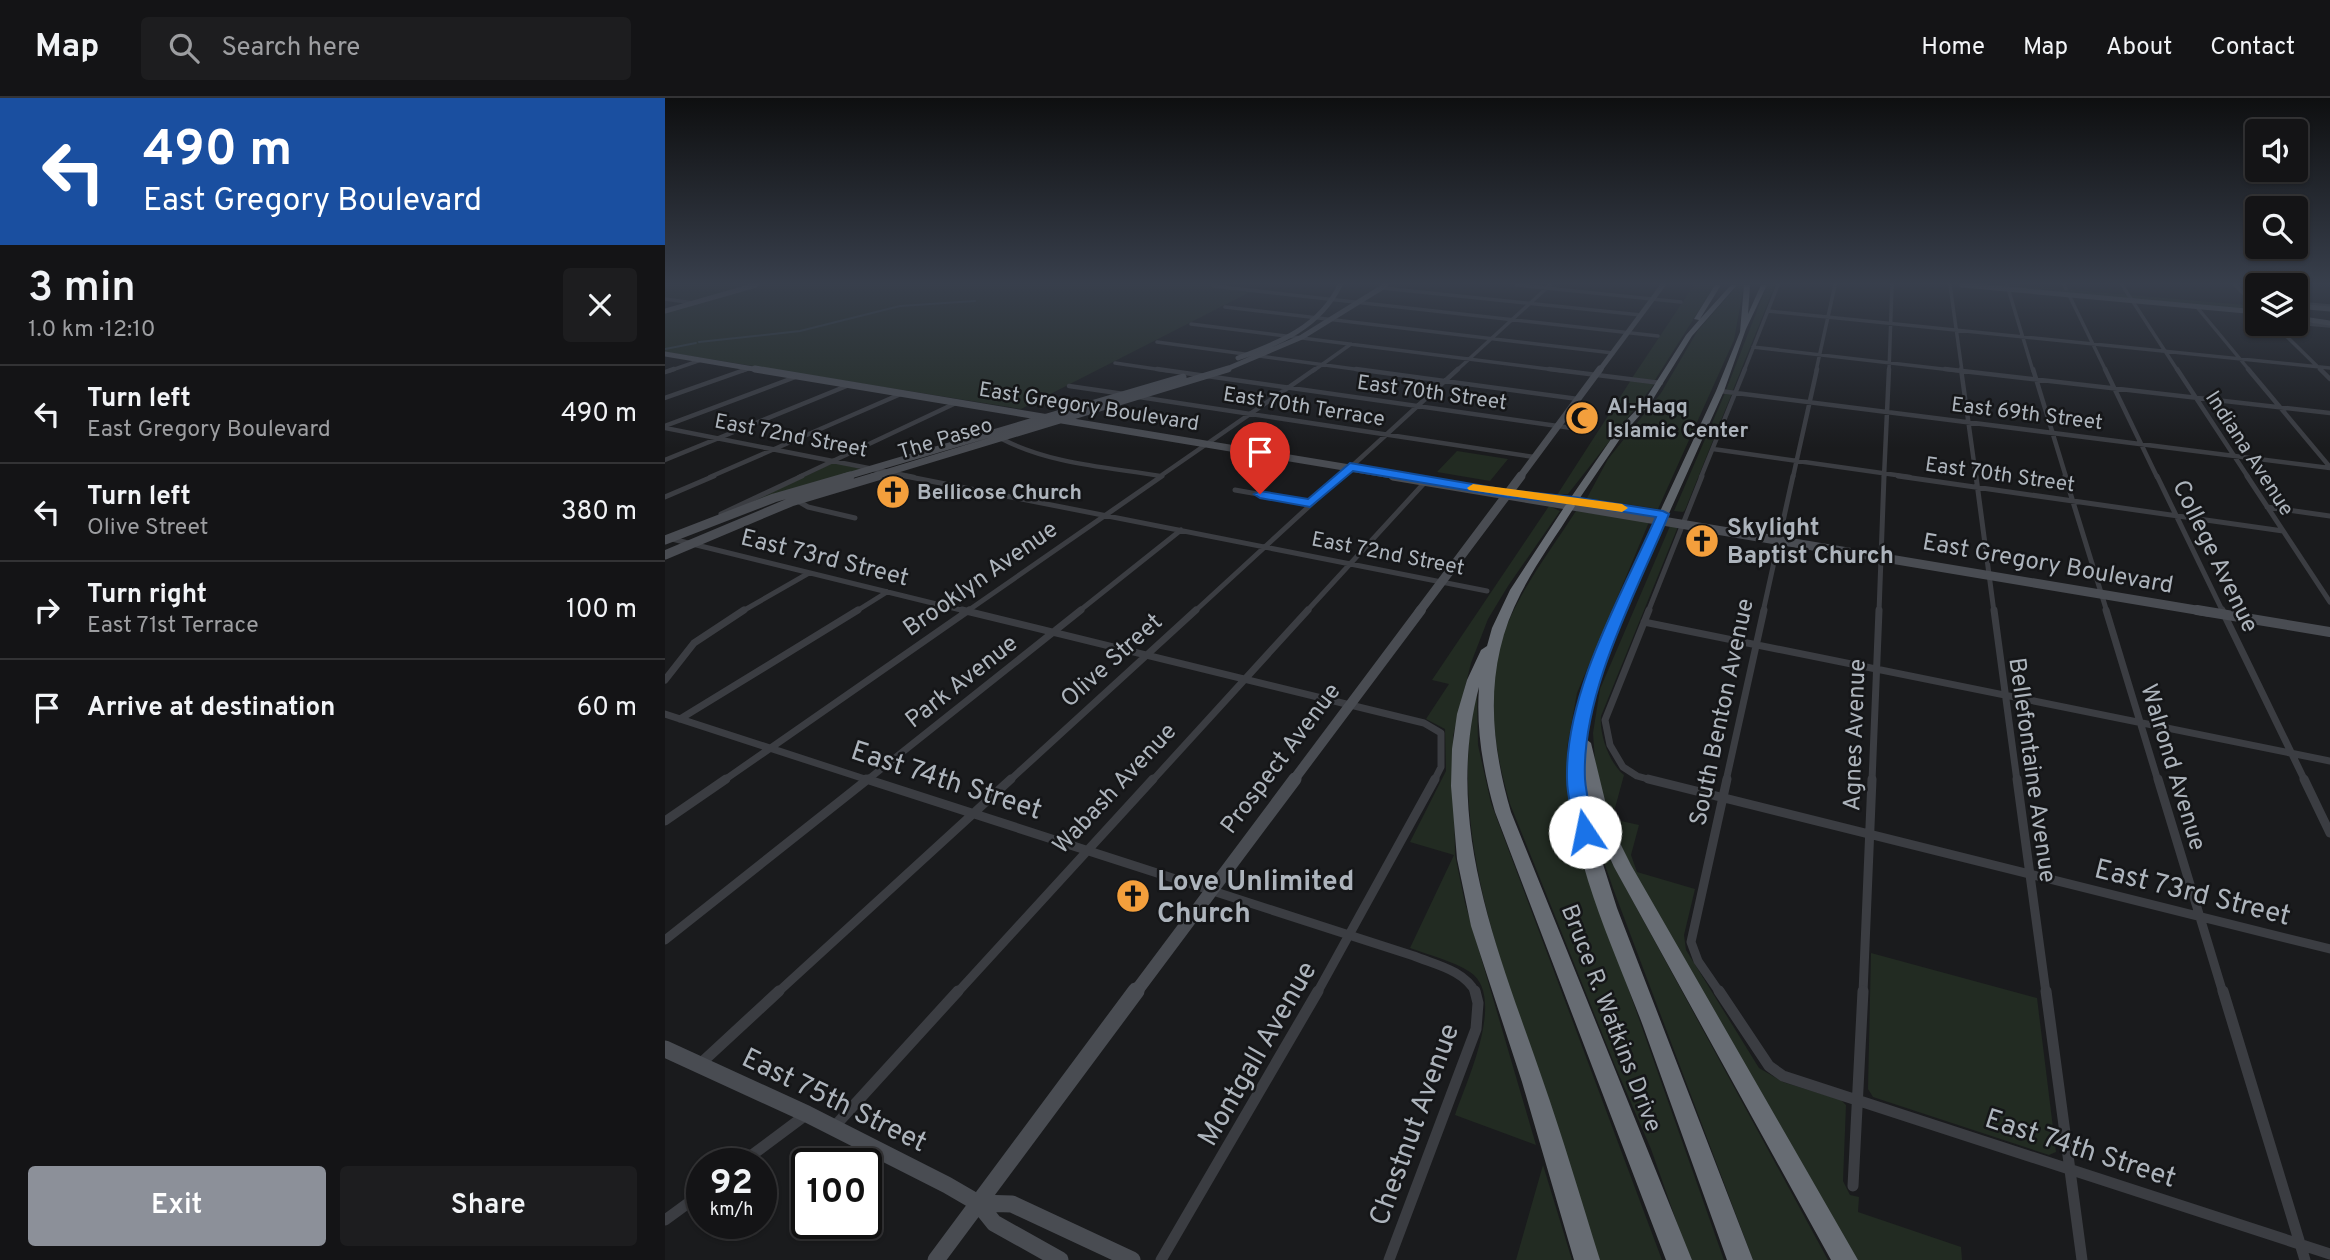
<!DOCTYPE html>
<html lang="en">
<head>
<meta charset="utf-8">
<style>
	:root { --surface:#141416; --page:#1d1d1f; --text:#f1f3f6; --muted:#9d9ea1; --line:#333335; --accent:#8c9099 }
	body { margin:0; font-family:Overpass,sans-serif; background:var(--page); color:var(--text); height:100vh; display:flex; flex-direction:column; font-size:26px; white-space:nowrap }
	* { box-sizing:border-box; margin:0 }
	p { font-size:23px; color:var(--muted) }
	.icon { flex:none; width:38px; height:38px; fill:none; stroke:currentColor; stroke-width:2; stroke-linecap:round; stroke-linejoin:round }
	.map { position:relative; flex:1; overflow:hidden }
	.sheet { display:flex; flex-direction:column; background:var(--surface); width:665px }
	.sheet>* { flex:none }
	.top-card { background:#1a4fa0; color:#fff; overflow:hidden }
	.tools { position:absolute; left:1580px; top:21px; display:grid; gap:14px }
	.tools a { display:grid; place-items:center; width:63px; height:63px; border-radius:7px; background:var(--surface); box-shadow:0 2px 5px #0004,0 0 0 2px var(--line); font-size:35px }
	.speed { position:absolute; left:21px; top:1050px; display:flex; gap:14px; font-size:35px; font-weight:700; text-align:center }
	.speed>* { display:grid; place-content:center; width:91px; height:91px; border-radius:50%; background:var(--surface); box-shadow:0 2px 5px #0004,0 0 0 2px var(--line); line-height:1 }
	.speed small { font-size:18px; font-weight:400 }
	.speed .limit { border:4px solid #111; border-radius:10px; background:#fff; color:#111 }
	.pin { position:absolute; display:grid; place-items:center; width:60px; height:60px; color:#fff; margin:-72px -30px; border-radius:50% 50% 50% 0; rotate:-45deg; box-shadow:0 0 7px #0007 }
	.pin .icon { rotate:45deg }
	.me { position:absolute; width:77px; margin:-38px; rotate:349deg; stroke-linejoin:round; filter:drop-shadow(0 0 5px #0008) }
	.turn { display:flex; align-items:center; gap:24px; height:147px; padding:0 28px; font-size:32px }
	.turn .icon { width:91px; height:91px; stroke-width:2.5 }
	.turn b { display:block; font-size:49px; line-height:60px }
	.round { display:grid; place-items:center; flex:none; width:74px; height:74px; border-radius:7px; background:var(--page) }
	.headline { display:flex; align-items:center; justify-content:space-between; height:119px; padding:0 28px }
	h1 { font-size:42px; font-weight:600; line-height:52px }
	.button { display:flex; gap:14px; margin-top:auto; padding:14px 28px }
	.button a { flex:1; height:80px; border-radius:7px; background:var(--accent); color:#fff; font-size:28px; font-weight:600; line-height:80px; text-align:center }
	.button a+a { background:var(--page); color:var(--text) }
	ul { padding:0; list-style:none }
	li { display:flex; align-items:center; gap:21px; height:98px; padding:0 28px; border-top:2px solid var(--line) }
	li div { flex:1 }
	li b { display:block; font-size:26px }
	li em { font-style:normal }
	header { display:flex; align-items:center; gap:42px; box-sizing:border-box; height:98px; padding:0 35px; background:var(--surface); border-bottom:2px solid var(--line) }
	header strong { font-size:33px }
	nav { display:flex; gap:38px; margin-inline-start:auto; font-size:24px }
	.search { width:490px; height:63px; background:var(--page); display:flex; align-items:center; gap:18px; box-sizing:border-box; padding:0 24px; border-radius:7px; color:var(--muted); font-size:26px }
	main { display:flex; flex:1; min-height:0 }
	.map>svg:first-child { display:block }
	.green { fill:#222b22 }
	.lines { fill:none; stroke-linecap:round; stroke-linejoin:round }
	.stream { stroke:#303c41; stroke-width:2 }
	.minor-far5 { stroke:#3b3d42; stroke-width:3.5 }
	.minor-far4 { stroke:#3b3d42; stroke-width:4.5 }
	.minor-far3 { stroke:#3b3d42; stroke-width:5 }
	.minor-far2 { stroke:#3b3d42; stroke-width:7 }
	.minor-far1 { stroke:#3b3d42; stroke-width:9 }
	.minor { stroke:#3b3d42; stroke-width:11 }
	.secondary-far5 { stroke:#494c52; stroke-width:5 }
	.secondary-far4 { stroke:#494c52; stroke-width:7 }
	.secondary-far3 { stroke:#494c52; stroke-width:9 }
	.secondary-far2 { stroke:#494c52; stroke-width:10 }
	.secondary-far1 { stroke:#494c52; stroke-width:13 }
	.secondary { stroke:#494c52; stroke-width:17 }
	.trunk { fill:#5f646a; fill-rule:evenodd }
	.motorway { fill:#676c73; fill-rule:evenodd }
	.route { fill:#1a73e8; stroke:#114b97; stroke-width:2 }
	.slow { fill:#f59e0b }
	.labels { text-anchor:middle; stroke-width:5; stroke-linejoin:round; paint-order:stroke }
	.far-street-label { font-size:21px; fill:#adb4bc; stroke:#151618 }
	.far-poi-label { font-size:21px; font-weight:bold; fill:#adb4bc; stroke:#151618; text-anchor:start }
	.poi-label { font-size:24px; font-weight:bold; fill:#adb4bc; stroke:#151618; text-anchor:start }
	.street-label { font-size:24px; fill:#adb4bc; stroke:#151618 }
	.near-street-label { font-size:28px; fill:#adb4bc; stroke:#151618 }
	.near-poi-label { font-size:28px; font-weight:bold; fill:#adb4bc; stroke:#151618; text-anchor:start }
</style>
</head>
<body>
<header>
<strong>Map</strong>
<div class="search"><svg class="icon" aria-label="search" viewBox="0 0 24 24"><circle cx="10" cy="10" r="6"/><path d="M15 15l6 6"/></svg>Search here</div>
<nav><a>Home</a><a>Map</a><a>About</a><a>Contact</a></nav>
</header>
<main>
<section class="sheet">
<div class="top-card">
<div class="turn"><svg class="icon" aria-label="left" viewBox="0 0 24 24"><path d="M17 20v-9H6M10 6l-5 5 5 5"/></svg><div><b>490 m</b>East Gregory Boulevard</div></div>
</div>
<div class="headline"><div><h1>3 min</h1><p>1.0 km · 12:10</p></div><a class="round"><svg class="icon" aria-label="close" viewBox="0 0 24 24"><path d="M6 6l12 12M18 6L6 18"/></svg></a></div>
<ul>
<li><svg class="icon" aria-label="left" viewBox="0 0 24 24"><path d="M17 20v-9H6M10 6l-5 5 5 5"/></svg><div><b>Turn left</b><p>East Gregory Boulevard</p></div><em>490 m</em></li>
<li><svg class="icon" aria-label="left" viewBox="0 0 24 24"><path d="M17 20v-9H6M10 6l-5 5 5 5"/></svg><div><b>Turn left</b><p>Olive Street</p></div><em>380 m</em></li>
<li><svg class="icon" aria-label="right" viewBox="0 0 24 24"><path d="M7 20v-9h11M14 6l5 5-5 5"/></svg><div><b>Turn right</b><p>East 71st Terrace</p></div><em>100 m</em></li>
<li><svg class="icon" aria-label="arrive" viewBox="0 0 24 24"><path d="M6 21V4h12l-3 4 3 4H6"/></svg><div><b>Arrive at destination</b></div><em>60 m</em></li>
</ul>
<div class="button"><a>Exit</a><a>Share</a></div>
</section>
<div class="map">
<svg width="1665" height="1162" viewBox="0 0 1665 1162">
	<rect width="100%" height="100%" fill="#1a1b1d"/>
	<path class="green" d="M0 187H86L28 203 0 200Z
		M95 187H547L587 193 356 311 0 254V214Z
		M1029 187H1050L990 282 967 280Z
		M1073 187H1079L1069 242 993 411 922 400 943 361 996 295 1033 232Z
		M1102 187H1110L1068 292H1061Z
		M1304 187H1350L1592 208V214Z
		M966 282 990 285 903 396 892 397Z
		M1060 295H1067L1020 412 1018 414 1009 413Z
		M792 353 843 361 825 383 772 374Z
		M171 365 196 371 86 404 166 366Z
		M884 408 895 413 843 488 823 521 806 565 788 638 790 757 800 805 871 1047 790 1017C801 984 842 899 805 874 788 863 764 857 745 850L789 757 745 744 781 673 780 631 761 621 784 586 767 582Z
		M911 413 984 424 912 595 902 650 904 702 926 785 1059 1162H1025L986 1051 951 970 845 706C827 644 818 578 846 518 863 481 889 447 911 413Z
		M1005 428H1012V431L936 618C934 637 945 666 959 677L947 721 974 727 966 757 972 774 1030 791 1019 837 1021 852 1094 970 1118 984 1176 1002 1181 1007 1178 1083 1185 1097 1194 1099 1193 1114 1296 1149 1297 1162H1190L985 805 948 733 931 677 928 635 935 591Z
		M812 592 813 647 826 705 997 1162H934C911 1091 887 1020 864 950 831 850 796 750 804 644 805 626 805 608 812 592Z
		M925 703 945 761 1163 1162H1088L949 793 932 744Z
		M1206 855 1372 900 1391 1054 1384 1057 1208 999 1203 991Z
		M878 1067 907 1162H851Z"/>
	<g class="lines">
		<path class="stream" d="M34 244 135 233 235 208 310 203
			M0 251 31 245"/>
		<path class="minor-far5" d="M852 187 1016 204
			M1285 187 1297 273
			M1342 187 1368 273
			M1399 187 1401 191
			M1457 187 1513 273
			M1570 187 1592 209
			M548 188 993 238
			M717 190 976 217
			M1404 197 1441 273
			M0 201 29 205
			M1631 205 1665 208
			M1531 208 1585 273
			M560 209 948 255
			M1103 213 1665 270
			M1631 225 1665 228
			M526 226 898 273
			M1609 226 1657 273
			M492 244 704 273
			M1088 249 1295 273
			M450 265 504 273
			M4 273 36 262
			M77 273 85 270
			M648 273 686 246
			M791 273 885 187
			M1079 273 1113 187
			M1151 273 1170 187
			M1224 273 1227 187"/>
		<path class="minor-far4" d="M492 271 914 331
			M691 271 913 301
			M884 271 996 285
			M1280 271 1665 315
			M1296 271 1311 379
			M1368 271 1401 379
			M1440 271 1492 379
			M1512 271 1583 379
			M1583 271 1665 369
			M1655 271 1665 281
			M0 274 9 271
			M404 288 459 296
			M1055 293 1665 370
			M474 299 869 359
			M0 300 82 271
			M0 328 133 278
			M0 330 249 379
			M337 341C385 366 442 369 495 378
			M1048 351 1245 379
			M0 362 184 287
			M45 379 238 295
			M134 379 293 304
			M494 379 650 271
			M675 379 793 271
			M1036 379 1080 271
			M1128 379 1152 271
			M1219 379 1224 271"/>
		<path class="minor-far3" d="M240 378 822 493
			M1233 378 1618 433
			M1311 378 1329 514
			M1400 378 1442 514
			M1492 378 1558 514
			M1582 378 1665 504
			M570 392 645 405
			M0 399 49 378
			M131 402 143 409 190 420
			M1602 409 1665 418
			M56 416 137 378
			M3 440 304 514
			M76 514 144 475
			M190 514 222 494
			M301 514 497 378
			M413 514 516 432
			M529 514 677 378
			M641 514 762 382
			M983 514 1037 378
			M1098 514 1128 378
			M1214 514 1219 378"/>
		<path class="minor-far2" d="M297 512 759 625 776 635V669L769 683
			M984 512 940 622 945 647 958 669 972 678 990 683
			M1329 512 1352 683
			M1441 512 1493 683
			M1557 512 1640 683
			M979 524 1665 663
			M0 582 29 545 79 512
			M0 616 206 683
			M15 621 193 512
			M58 683 304 512
			M201 683 416 512
			M344 683 531 512
			M487 683 643 512
			M1061 683 1099 512
			M1207 683 1214 512"/>
		<path class="minor-far1" d="M201 681 749 858C771 867 799 872 811 895
			M983 681 1665 851
			M1352 681 1381 895
			M1493 681 1558 895
			M1639 681 1665 735
			M0 723 61 681
			M0 842 203 681
			M112 895 346 681
			M292 895 488 681
			M652 895 770 681
			M1055 895 1033 863 1026 844 1062 681
			M1198 895 1207 681"/>
		<path class="minor" d="M1054 893 1104 968 1118 978 1665 1156
			M1381 893 1417 1162
			M1558 893 1640 1162
			M34 967 114 893
			M169 1029 293 893
			M75 1066 142 1016
			M1188 1088 1198 893
			M0 1122 37 1095
			M496 1162 653 893
			M724 1162 811 931 813 905 810 893"/>
		<path class="secondary-far5" d="M1297 187 1592 214
			M1631 208 1665 211
			M0 213 91 187
			M1631 220 1665 225
			M0 256 100 273
			M573 260C614 245 655 229 675 187
			M557 273 637 239 721 187
			M934 273 998 187"/>
		<path class="secondary-far4" d="M90 271 739 379
			M179 379 518 279
			M207 379 563 271
			M855 379 935 271"/>
		<path class="secondary-far3" d="M728 378 1543 514
			M0 442 109 400 185 378
			M0 457 126 404 213 378
			M754 514 856 378"/>
		<path class="secondary-far2" d="M1532 512 1665 534
			M628 683 756 512"/>
		<path class="secondary-far1" d="M470 895 630 681"/>
		<path class="secondary" d="M0 951 142 1016 282 1087 313 1105 329 1125 395 1162
			M313 1105 347 1106 467 1162
			M271 1162 471 893"/>
		<path class="trunk" d="M1050 187H1056L1035 221 1066 187H1072L1027 238 985 306 959 335 908 410H902L900 408 953 331 978 305 1021 237 1034 222 1029 221Z
			M1079 187H1085L1083 216 1096 187H1102L1081 231 1059 293 1001 422 999 424H993L991 422 1051 293 1075 234Z"/>
		<path class="motorway" d="M905 405 910 408C892 437 872 464 856 495 819 566 824 639 846 714L1027 1162H1001L830 714C818 672 811 632 814 589 778 727 833 852 877 980 898 1040 916 1101 935 1162H909L857 984 806 828 792 761 786 688 787 651 792 616 802 582 816 552 822 548 827 530 845 492 900 408Z
			M996 419 1001 422C971 491 928 564 921 641L926 645 946 727 966 767 1193 1162H1166L949 769 930 727 922 693 929 738 952 810 1088 1162H1062C1034 1084 1006 1006 978 928 943 834 889 731 908 628 921 555 960 488 991 422Z"/>
	</g>
	<linearGradient id="sky" x2="0" y2="1"><stop stop-color="#0e0f10"/><stop offset="0.53" stop-color="#383f4c"/><stop offset="1" stop-color="#383f4c" stop-opacity="0"/></linearGradient>
	<rect width="1665" height="350" fill="url(#sky)"/>
	<path class="route" d="M685 365 842 392 909 399 998 413 1004 416C971 495 916 595 920 681 921 698 927 717 930 734L927 739 920 741 913 739 910 734C908 717 902 698 902 681 900 594 956 498 991 419L909 406 842 399 688 373 645 409 595 400 589 396 595 393 643 401Z"/>
	<path class="slow" d="M808 386 957 406 963 410 957 414 804 392 802 390Z"/>
	<defs>
		<g id="mosque-disc" transform="scale(1.75)"><circle r="9.5" fill="#f39f3c" stroke="#151618"/><path d="M3.5-4.9A6 6 0 1 0 3.5 4.9A5 5 0 1 1 3.5-4.9Z" fill="#111"/></g>
		<g id="church-disc" transform="scale(1.75)"><circle r="9.5" fill="#f39f3c" stroke="#151618"/><path d="M-1.2-6h2.4v3.5h3.3v2.4h-3.3V6h-2.4V-.1h-3.3v-2.4h3.3Z" fill="#111"/></g>
	</defs>
	<g fill-rule="evenodd">
		<use href="#mosque-disc" x="917" y="320"/>
		<use href="#church-disc" x="228" y="394"/>
		<use href="#church-disc" x="1037" y="443"/>
		<use href="#church-disc" x="468" y="798"/>
	</g>
	<g class="labels">
		<g class="far-street-label">
			<text transform="translate(767 294) rotate(8)" y="7">East 70th Street</text>
			<text transform="translate(424 308) rotate(9)" y="7">East Gregory Boulevard</text>
			<text transform="translate(639 308) rotate(9)" y="7">East 70th Terrace</text>
			<text transform="translate(1362 315) rotate(7)" y="7">East 69th Street</text>
			<text transform="translate(126 337) rotate(11)" y="7">East 72nd Street</text>
			<text transform="translate(280 340) rotate(-17)" y="7">The Paseo</text>
			<text transform="translate(1585 355) rotate(57)" y="7">Indiana Avenue</text>
			<text transform="translate(1335 376) rotate(8)" y="7">East 70th Street</text>
			<text transform="translate(723 455) rotate(11)" y="7">East 72nd Street</text>
		</g>
		<g class="far-poi-label">
			<text x="942" y="315">Al-Haqq<tspan x="942" dy="24">Islamic Center</tspan></text>
			<text x="252" y="401">Bellicose Church</text>
		</g>
		<g class="poi-label">
			<text x="1062" y="437">Skylight<tspan x="1062" dy="28">Baptist Church</tspan></text>
		</g>
		<g class="street-label">
			<text transform="translate(1551 458) rotate(64)" y="8">College Avenue</text>
			<text transform="translate(160 459) rotate(14)" y="8">East 73rd Street</text>
			<text transform="translate(1383 465) rotate(10)" y="8">East Gregory Boulevard</text>
			<text transform="translate(315 480) rotate(-35)" y="8">Brooklyn Avenue</text>
			<text transform="translate(446 562) rotate(-42)" y="8">Olive Street</text>
			<text transform="translate(296 583) rotate(-38)" y="8">Park Avenue</text>
			<text transform="translate(1056 614) rotate(-78)" y="8">South Benton Avenue</text>
			<text transform="translate(1189 637) rotate(-88)" y="8">Agnes Avenue</text>
			<text transform="translate(615 660) rotate(-53)" y="8">Prospect Avenue</text>
			<text transform="translate(1509 669) rotate(73)" y="8">Walrond Avenue</text>
			<text transform="translate(1368 672) rotate(82)" y="8">Bellefontaine Avenue</text>
			<text transform="translate(449 690) rotate(-47)" y="8">Wabash Avenue</text>
			<text transform="translate(947 920) rotate(69)" y="8">Bruce R. Watkins Drive</text>
		</g>
		<g class="near-street-label">
			<text transform="translate(282 681) rotate(18)" y="10">East 74th Street</text>
			<text transform="translate(1528 793) rotate(14)" y="10">East 73rd Street</text>
			<text transform="translate(591 955) rotate(-60)" y="10">Montgall Avenue</text>
			<text transform="translate(170 1001) rotate(26)" y="10">East 75th Street</text>
			<text transform="translate(748 1026) rotate(-70)" y="10">Chestnut Avenue</text>
			<text transform="translate(1416 1049) rotate(18)" y="10">East 74th Street</text>
		</g>
		<g class="near-poi-label">
			<text x="492" y="792">Love Unlimited<tspan x="492" dy="32">Church</tspan></text>
		</g>
	</g>
</svg>
<div class="tools">
<a><svg class="icon" aria-label="sound" viewBox="0 0 24 24"><path d="M4 9h4l5-4v14l-5-4H4zM17 9q2 3 0 6"/></svg></a>
<a><svg class="icon" aria-label="search" viewBox="0 0 24 24"><circle cx="10" cy="10" r="6"/><path d="M15 15l6 6"/></svg></a>
<a><svg class="icon" aria-label="layers" viewBox="0 0 24 24"><path d="M12 4l9 5-9 5-9-5zM3 14l9 5 9-5"/></svg></a>
</div>
<div class="speed"><div>92<small>km/h</small></div><div class="limit">100</div></div>
<div class="pin" style="left:595px;top:396px;background:#d93025"><svg class="icon" aria-label="arrive" viewBox="0 0 24 24"><path d="M6 21V4h12l-3 4 3 4H6"/></svg></div>
<svg class="me" style="left:920px;top:734px" viewBox="-20 -20 40 40"><circle r="19" fill="#fff"/><path d="M0-13L10 11 0 6-10 11z" fill="#1a73e8"/></svg>
</div>
</main>
</body>
</html>
